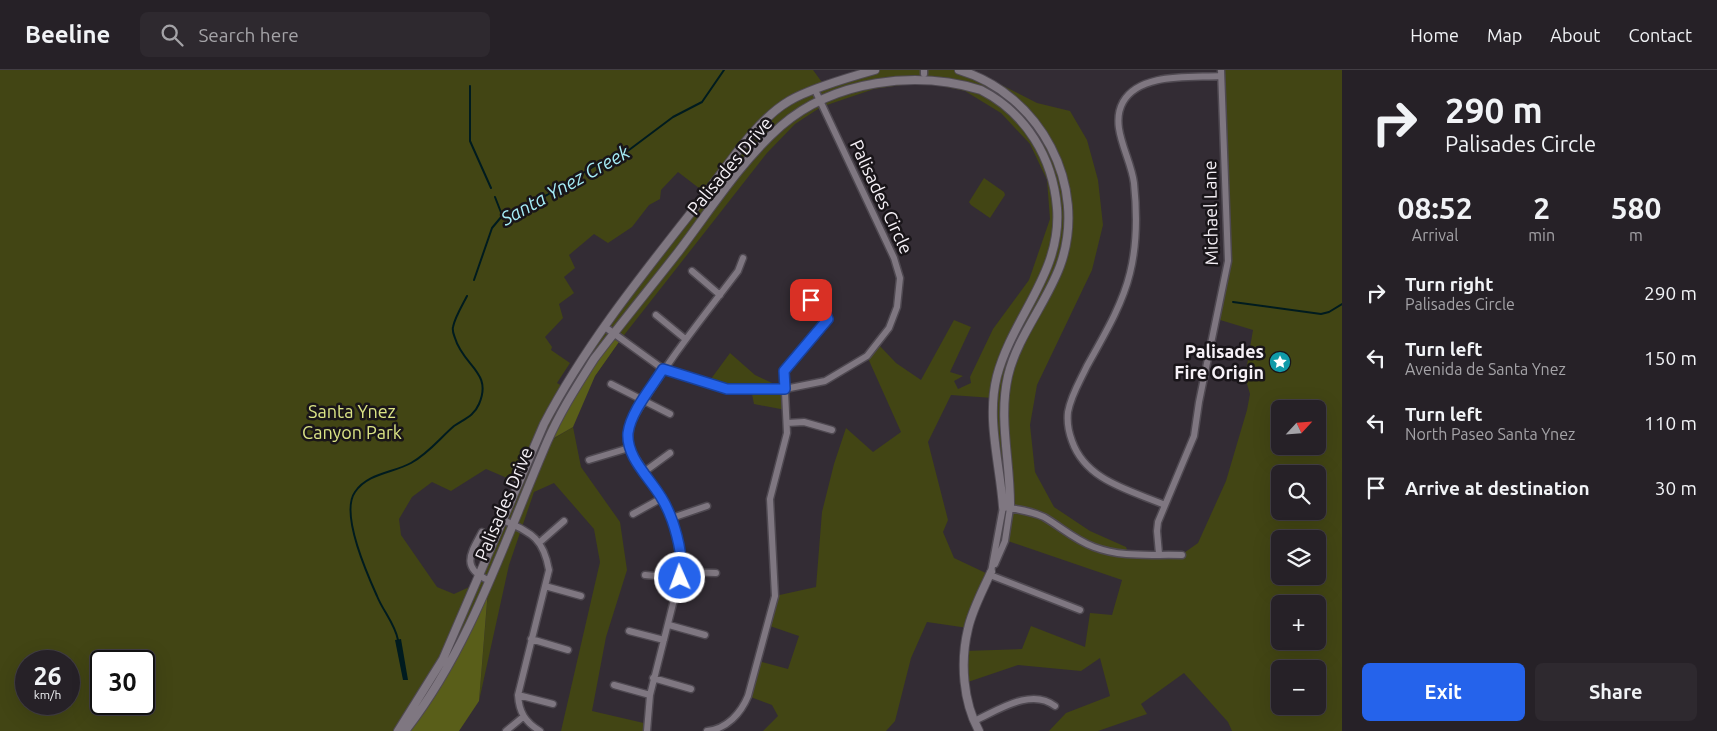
<!DOCTYPE html>
<html lang="en">
<head>
<meta charset="utf-8">
<style>
	:root { --surface:#262127; --page:#2e292f; --text:#f1f3f6; --muted:#a4a3a7; --line:#423e44; --accent:#2563eb }
	body { margin:0; font-family:Ubuntu,sans-serif; background:var(--page); color:var(--text); height:100vh; display:flex; flex-direction:column; font-size:19px; white-space:nowrap }
	* { box-sizing:border-box; margin:0 }
	p { font-size:16px; color:var(--muted) }
	.icon { flex:none; width:28px; height:28px; fill:none; stroke:currentColor; stroke-width:2; stroke-linecap:round; stroke-linejoin:round }
	.map { position:relative; flex:1; overflow:hidden }
	.drawer { display:flex; flex-direction:column; background:var(--surface); width:375px }
	.drawer>* { flex:none }
	.top-card { background:#262127; color:var(--text); overflow:hidden }
	.needle { width:32px; rotate:64deg }
	.fabs { position:absolute; left:1271px; top:330px; display:grid; gap:10px }
	.fabs a { display:grid; place-items:center; width:55px; height:55px; border-radius:8px; background:var(--surface); box-shadow:0 5px 20px #0002,0 0 0 1px var(--line); font-size:25px }
	.speed { position:absolute; left:15px; top:580px; display:flex; gap:10px; font-size:25px; font-weight:700; text-align:center }
	.speed>* { display:grid; place-content:center; width:65px; height:65px; border-radius:50%; background:var(--surface); box-shadow:0 5px 20px #0002,0 0 0 1px var(--line); line-height:1 }
	.speed small { font-size:12px; font-weight:400 }
	.speed .limit { border:2px solid #111; border-radius:8px; background:#fff; color:#111 }
	.pin { position:absolute; display:grid; place-items:center; width:42px; height:42px; color:#fff; margin:-21px; border-radius:10px; box-shadow:0 2px 8px #0006 }
	.me { position:absolute; width:55px; margin:-28px; rotate:358deg; stroke-linejoin:round; filter:drop-shadow(0 0 4px #0008) }
	.turn { display:flex; align-items:center; gap:18px; height:105px; padding:0 20px; font-size:22px }
	.turn .icon { width:65px; height:65px; stroke-width:2.5 }
	.turn b { display:block; font-size:35px; line-height:42px }
	.eta { display:flex; justify-content:space-evenly; align-items:center; height:85px; text-align:center }
	.eta b { font-size:30px; font-weight:700; line-height:35px }
	.primary-button { display:flex; gap:10px; margin-top:auto; padding:10px 20px }
	.primary-button a { flex:1; height:58px; border-radius:8px; background:var(--accent); color:#fff; font-size:20px; font-weight:700; line-height:58px; text-align:center }
	.primary-button a+a { background:var(--page); color:var(--text) }
	ul { padding:0; list-style:none }
	li { display:flex; align-items:center; gap:15px; height:65px; padding:0 20px }
	li div { flex:1 }
	li b { display:block; font-size:19px }
	li em { font-style:normal }
	header { display:flex; align-items:center; gap:30px; box-sizing:border-box; height:70px; padding:0 25px; background:var(--surface); border-bottom:1px solid var(--line) }
	header strong { font-size:24px }
	nav { display:flex; gap:28px; margin-inline-start:auto; font-size:18px }
	.search { width:350px; height:45px; background:var(--page); display:flex; align-items:center; gap:12px; box-sizing:border-box; padding:0 18px; border-radius:8px; color:var(--muted); font-size:19px }
	main { display:flex; flex:1; min-height:0 }
	.map>svg:first-child { display:block }
	.green { fill:#424514; fill-rule:evenodd }
	.forest { fill:#595e19 }
	.water { fill:#001b1f }
	.lines { fill:none; stroke-linecap:round; stroke-linejoin:round }
	.stream { stroke:#001b1f; stroke-width:2 }
	.minor-casing { stroke:#4f4951; stroke-width:9 }
	.tertiary-casing { stroke:#4f4951; stroke-width:10 }
	.minor { stroke:#7f7781; stroke-width:6 }
	.tertiary { stroke:#7f7781; stroke-width:8 }
	.route-casing { stroke:#184099; stroke-width:12 }
	.route { stroke:#2563eb; stroke-width:9 }
	.labels { text-anchor:middle; stroke-width:5; stroke-linejoin:round; paint-order:stroke }
	.street-label { font-size:18px; fill:#f6f1f7; stroke:#191519 }
	.poi-label { font-size:18px; font-weight:bold; fill:#f6f1f7; stroke:#191519; text-anchor:end }
	.park-label { font-size:18px; fill:#dbe485; stroke:#191519 }
	.water-label { font-size:19px; font-style:italic; fill:#a6eef8; stroke:#191519 }
</style>
</head>
<body>
<header>
<strong>Beeline</strong>
<div class="search"><svg class="icon" aria-label="search" viewBox="0 0 24 24"><circle cx="10" cy="10" r="6"/><path d="M15 15l6 6"/></svg>Search here</div>
<nav><a>Home</a><a>Map</a><a>About</a><a>Contact</a></nav>
</header>
<main>
<div class="map">
<svg width="1342" height="661" viewBox="0 0 1342 661">
	<rect width="100%" height="100%" fill="#332c34"/>
	<path class="green" d="M0 0H813L824 15 871 0H972L1037 33 1070 41 1087 70 1098 110 1103 155 1092 200 1037 315 1030 355 1035 402 1054 437 1090 461 1126 477 1129 485H1181L1198 473 1226 411 1247 340 1250 324 1245 307 1253 260 1217 249 1226 209 1221 0H1342V661H1232L1228 652 1184 603 1141 634 1147 644 1098 661H1049L1066 643 1110 626 1100 588 1081 601 1018 595 965 613 964 581 1022 579 1031 556 1085 577 1090 543 1112 545 1122 510 1005 470 1010 439 1003 437 993 328 951 325 928 372 948 450 943 462 954 488 990 505 968 558 927 552 911 588 895 651 886 661H763L778 646 772 635 748 626 758 591 788 599 799 566 767 555 775 526 816 517 822 442 834 394 846 358 873 382 901 362 867 286 878 274 896 293 921 310 954 250 971 257 950 302 963 306 954 311 958 319 971 313 970 307 993 259 1029 210 1050 149 1047 110 1030 74 1001 43 965 21 923 12 874 19 821 37 795 54 767 83 621 269 548 372 573 357 581 397 620 452 627 500 606 567 592 641 648 654 647 661H561L600 492 594 459 554 413 534 422 509 495 479 631 489 509 459 578 404 661H0ZM678 102 708 125 582 290 564 317 557 313 570 293 551 280 552 277 545 267 563 248 559 234 574 223 564 207 575 198 569 185 594 164 608 173 632 157 649 135 660 129 661 120ZM1280 339H1318V376H1280ZM486 399 519 413 476 514 454 524 437 517 401 465 399 449 412 427 432 412 451 421ZM1280 404H1318V441H1280ZM1280 469H1318V506H1280ZM1280 534H1318V571H1280ZM26 591H69V634H26ZM101 591H144V634H101ZM1280 599H1318V636H1280Z
		M984 108 1004 122 1005 125 990 148 971 135 969 132Z
		M730 283 755 305 785 319 786 340 754 334 751 319H727L708 313Z"/>
	<path class="forest" d="M613 264 621 269 595 306 573 357 547 372 560 345Z
		M489 507 479 631 459 661H405L438 614Z"/>
	<path class="water" d="M401 569 408 610H403L395 570Z"/>
	<g class="lines">
		<path class="stream" d="M470 16V71L491 118
			M495 127 502 145
			M474 210 492 158 502 146 547 125 601 92 621 86 673 47 702 32 724 0
			M1233 232 1321 244 1329 242 1342 234
			M398 570C395 554 383 541 377 526 367 504 340 443 355 422 368 403 393 403 411 393 429 383 440 368 454 356 464 349 474 346 479 334 493 302 463 296 455 268 454 265 452 261 453 257 455 247 462 236 467 226"/>
		<g class="minor-casing">
			<path id="minor" d="M924 0V4
				M692 201 720 225
				M656 245 684 268
				M605 257 663 299 727 319H785L825 311 867 286 889 258 897 237 900 208 894 188 815 20
				M611 314 670 344
				M787 353 804 352 832 360
				M589 390 629 378
				M644 402 670 383
				M1165 435C1130 420 1086 411 1072 371 1069 363 1067 351 1068 342 1071 325 1080 311 1087 296 1103 267 1122 236 1130 203 1137 175 1137 142 1134 113 1131 87 1109 57 1123 32 1140 2 1192 8 1221 6
				M633 444 662 428
				M672 448 707 436
				M503 450C531 463 543 467 549 500L518 625C519 642 525 652 540 661
				M482 462C471 483 460 497 488 510
				M540 472 564 451
				M1159 484 1157 461 1158 452 1194 366 1199 332 1228 191 1221 0
				M995 494 1005 471 1010 438
				M681 502 716 503
				M991 502 1003 437C1017 439 1031 441 1044 447 1061 457 1075 470 1094 477 1123 488 1151 484 1182 485
				M645 505 679 508
				M990 505 1080 540
				M545 516 581 526
				M669 555 705 565
				M629 561 664 570
				M531 569 568 580
				M653 608 691 619
				M614 615 650 625
				M518 625 553 634
				M974 651C997 641 1031 617 1055 636
				M506 661 523 647
				M647 661 650 625 681 502 677 469 672 448 662 428 629 378 630 354C661 299 700 251 738 201L743 188
				M707 661C727 659 741 643 748 626L775 526 770 429 787 363 784 301 828 249 825 242 797 218"/>
		</g>
		<g class="tertiary-casing">
			<path id="tertiary" d="M959 0C1040 24 1089 116 1060 196 1046 234 1017 267 1008 306 998 350 1011 394 1010 438
				M398 661 443 589 544 354C588 270 650 195 708 121 730 92 758 49 789 31 811 18 850 7 875 0
				M405 661C471 577 505 469 547 372 560 342 577 316 594 289 622 252 651 217 679 181 711 139 741 91 781 56 834 10 916 0 981 20 1026 43 1053 88 1057 138 1062 203 1013 246 997 306 986 349 1000 394 1003 437
				M979 661C963 632 960 592 968 559 972 540 983 520 991 502"/>
		</g>
		<use href="#minor" class="minor"/>
		<use href="#tertiary" class="tertiary"/>
	</g>
	<g class="lines">
		<g class="route-casing">
			<path id="route" d="M680 508C685 485 673 446 661 427 649 407 626 387 628 363 631 341 652 317 663 299L727 319H785L784 301 828 249 825 242 811 230"/>
		</g>
		<use href="#route" class="route"/>
	</g>
	<defs>
		<g id="sight-disc" transform="scale(1.125)"><circle r="9.5" fill="#0f9aa8" stroke="#191519"/><path d="M0-6L1.8-2.2L6-1.7L2.9 1.2L3.7 5.4L0 3.3L-3.7 5.4L-2.9 1.2L-6-1.7L-1.8-2.2Z" fill="#fff"/></g>
	</defs>
	<g fill-rule="evenodd">
		<use href="#sight-disc" x="1280" y="292"/>
	</g>
	<g class="labels">
		<g class="street-label">
			<text transform="translate(730 96) rotate(-50)" y="6">Palisades Drive</text>
			<text transform="translate(881 127) rotate(65)" y="6">Palisades Circle</text>
			<text transform="translate(1211 143) rotate(-91)" y="6">Michael Lane</text>
			<text transform="translate(504 434) rotate(-67)" y="6">Palisades Drive</text>
		</g>
		<g class="poi-label">
			<text x="1264" y="288">Palisades<tspan x="1264" dy="21">Fire Origin</tspan></text>
		</g>
		<g class="park-label">
			<text x="352" y="348">Santa Ynez<tspan x="352" dy="21">Canyon Park</tspan></text>
		</g>
		<g class="water-label">
			<text transform="translate(565 115) rotate(-29)" y="7">Santa Ynez Creek</text>
		</g>
	</g>
</svg>
<div class="fabs">
<a><svg class="needle" viewBox="-14 -14 28 28"><path d="M0-13l5 13h-10z" fill="#e53935"/><path d="M0 13l5-13h-10z" fill="#a4a3a7"/></svg></a>
<a><svg class="icon" aria-label="search" viewBox="0 0 24 24"><circle cx="10" cy="10" r="6"/><path d="M15 15l6 6"/></svg></a>
<a><svg class="icon" aria-label="layers" viewBox="0 0 24 24"><path d="M12 4l9 5-9 5-9-5zM3 14l9 5 9-5"/></svg></a>
<a>+</a>
<a>−</a>
</div>
<div class="speed"><div>26<small>km/h</small></div><div class="limit">30</div></div>
<div class="pin" style="left:811px;top:230px;background:#d93025"><svg class="icon" aria-label="arrive" viewBox="0 0 24 24"><path d="M6 21V4h12l-3 4 3 4H6"/></svg></div>
<svg class="me" style="left:680px;top:508px" viewBox="-20 -20 40 40"><circle r="17" fill="#2563eb" stroke="#fff" stroke-width="3"/><path d="M0-11L8 9 0 5-8 9z" fill="#fff"/></svg>
</div>
<section class="drawer">
<div class="top-card">
<div class="turn"><svg class="icon" aria-label="right" viewBox="0 0 24 24"><path d="M7 20v-9h11M14 6l5 5-5 5"/></svg><div><b>290 m</b>Palisades Circle</div></div>
</div>
<div class="eta">
<div><b>08:52</b><p>Arrival</p></div>
<div><b>2</b><p>min</p></div>
<div><b>580</b><p>m</p></div>
</div>
<ul>
<li><svg class="icon" aria-label="right" viewBox="0 0 24 24"><path d="M7 20v-9h11M14 6l5 5-5 5"/></svg><div><b>Turn right</b><p>Palisades Circle</p></div><em>290 m</em></li>
<li><svg class="icon" aria-label="left" viewBox="0 0 24 24"><path d="M17 20v-9H6M10 6l-5 5 5 5"/></svg><div><b>Turn left</b><p>Avenida de Santa Ynez</p></div><em>150 m</em></li>
<li><svg class="icon" aria-label="left" viewBox="0 0 24 24"><path d="M17 20v-9H6M10 6l-5 5 5 5"/></svg><div><b>Turn left</b><p>North Paseo Santa Ynez</p></div><em>110 m</em></li>
<li><svg class="icon" aria-label="arrive" viewBox="0 0 24 24"><path d="M6 21V4h12l-3 4 3 4H6"/></svg><div><b>Arrive at destination</b></div><em>30 m</em></li>
</ul>
<div class="primary-button"><a>Exit</a><a>Share</a></div>
</section>
</main>
</body>
</html>
